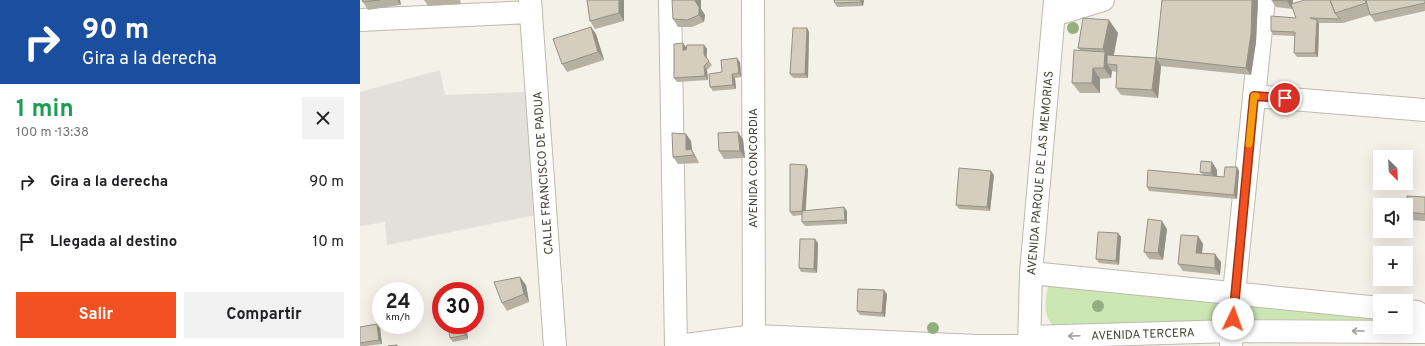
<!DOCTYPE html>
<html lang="es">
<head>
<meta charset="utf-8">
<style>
	:root { --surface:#fff; --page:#f2f2f2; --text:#202124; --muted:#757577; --accent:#f25122 }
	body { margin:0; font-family:Overpass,sans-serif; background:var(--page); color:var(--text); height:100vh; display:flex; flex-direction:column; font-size:15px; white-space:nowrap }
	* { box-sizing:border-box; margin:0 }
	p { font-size:13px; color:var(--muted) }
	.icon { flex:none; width:22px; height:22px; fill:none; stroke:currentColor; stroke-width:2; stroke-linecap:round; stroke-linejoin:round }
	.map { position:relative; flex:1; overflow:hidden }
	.sheet { display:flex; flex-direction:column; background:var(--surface); width:360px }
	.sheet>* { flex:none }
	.guide { background:#1a4fa0; color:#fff; overflow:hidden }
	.needle { width:26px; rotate:156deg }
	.tools { position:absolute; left:1013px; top:150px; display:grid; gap:8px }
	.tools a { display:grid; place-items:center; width:40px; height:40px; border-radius:0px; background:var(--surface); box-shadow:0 4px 16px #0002; font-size:20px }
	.speed { position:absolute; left:12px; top:282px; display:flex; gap:8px; font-size:20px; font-weight:700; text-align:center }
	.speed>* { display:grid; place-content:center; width:52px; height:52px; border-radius:50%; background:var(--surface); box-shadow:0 4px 16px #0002; line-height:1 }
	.speed small { font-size:10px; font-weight:400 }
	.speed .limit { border:6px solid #d22; background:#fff; color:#111 }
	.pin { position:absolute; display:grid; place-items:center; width:34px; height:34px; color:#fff; margin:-17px; border:2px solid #fff; border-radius:50%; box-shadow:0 1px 4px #0007 }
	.me { position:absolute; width:44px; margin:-22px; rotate:3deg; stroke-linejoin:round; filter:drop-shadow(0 0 3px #0008) }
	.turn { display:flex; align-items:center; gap:14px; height:84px; padding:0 16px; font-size:18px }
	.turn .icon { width:52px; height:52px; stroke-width:2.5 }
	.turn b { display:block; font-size:28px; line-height:34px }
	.round { display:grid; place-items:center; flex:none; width:42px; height:42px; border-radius:0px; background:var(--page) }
	.summary { display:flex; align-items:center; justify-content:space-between; height:68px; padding:0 16px }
	h1 { font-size:24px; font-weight:700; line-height:30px; color:#1e9e55 }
	.cta { display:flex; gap:8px; margin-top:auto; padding:8px 16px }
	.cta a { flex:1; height:46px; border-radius:0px; background:var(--accent); color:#fff; font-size:16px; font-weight:700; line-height:46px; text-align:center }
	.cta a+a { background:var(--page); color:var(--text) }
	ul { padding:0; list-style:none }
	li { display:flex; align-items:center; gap:12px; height:60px; padding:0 16px }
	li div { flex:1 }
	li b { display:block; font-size:15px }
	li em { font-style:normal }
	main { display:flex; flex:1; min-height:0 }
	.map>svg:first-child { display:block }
	.industrial { fill:#e3e0da }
	.green { fill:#cbe6b3 }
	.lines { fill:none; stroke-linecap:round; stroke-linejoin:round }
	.minor-casing { stroke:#bfbaac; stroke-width:24 }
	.minor { stroke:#fff; stroke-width:22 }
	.tree { fill:#93ae81 }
	.wall { fill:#b7b1a3 }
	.shaded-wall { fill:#959085 }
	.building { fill:#d5cebe; stroke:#959085 }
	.oneway { stroke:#a3a09b }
	.route-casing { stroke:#9d3516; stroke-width:10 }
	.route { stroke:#f25122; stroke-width:7 }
	.slow { stroke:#f59e0b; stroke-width:7 }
	.labels { text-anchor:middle; stroke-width:4; stroke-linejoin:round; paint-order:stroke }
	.street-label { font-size:12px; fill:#474237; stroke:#fff }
</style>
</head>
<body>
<main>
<section class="sheet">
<div class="guide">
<div class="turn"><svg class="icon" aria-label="right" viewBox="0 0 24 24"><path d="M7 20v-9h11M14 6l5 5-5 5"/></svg><div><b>90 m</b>Gira a la derecha</div></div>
</div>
<div class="summary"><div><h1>1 min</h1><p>100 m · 13:38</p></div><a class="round"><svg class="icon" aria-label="close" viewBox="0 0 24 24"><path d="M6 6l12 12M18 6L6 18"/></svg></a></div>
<ul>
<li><svg class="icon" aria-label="right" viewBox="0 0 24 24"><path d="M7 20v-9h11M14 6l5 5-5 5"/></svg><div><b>Gira a la derecha</b></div><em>90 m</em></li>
<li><svg class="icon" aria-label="arrive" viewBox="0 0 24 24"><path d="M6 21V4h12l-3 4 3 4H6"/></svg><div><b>Llegada al destino</b></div><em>10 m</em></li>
</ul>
<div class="cta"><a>Salir</a><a>Compartir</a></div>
</section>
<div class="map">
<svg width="1065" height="346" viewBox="0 0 1065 346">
	<rect width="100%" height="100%" fill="#f4f1e9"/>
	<path class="industrial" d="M80 70 85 95 165 92 176 215 27 245 25 222 0 226V92Z"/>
	<path class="green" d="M693 282 862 297 863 321 698 330C682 318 685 304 688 286Z
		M887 298 1020 316V320L884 319Z"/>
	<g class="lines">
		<g class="minor-casing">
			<path id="minor" d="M170 0 195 346
				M310 0 316 346
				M393 0 394 336
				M694 15 743 0
				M0 20 171 12
				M894 96 1065 110
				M671 273 1020 308
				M1046 311 1057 312 1065 318
				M669 337 873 331 1065 332
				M871 345 874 293 904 0
				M318 346 394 336 616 346H669
				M669 346 671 273 695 0"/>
		</g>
		<use href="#minor" class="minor"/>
	</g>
	<g class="tree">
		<circle cx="713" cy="28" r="6"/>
		<circle cx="738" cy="306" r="6"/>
		<circle cx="573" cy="328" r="6"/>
	</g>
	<path class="wall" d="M2 0H40L41 5 8 10 3 2Z
		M64 0H100L101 4 68 6Z
		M227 0H264V21L235 29 230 21Z
		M504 0 503 6 477 7 475 3Z
		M802 0H898L896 42 891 75 801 66 798 98 761 95 756 88 757 72 752 71 751 78 740 79V93H720L712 83 720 50 718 48 749 20 758 33 754 55 796 58Z
		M911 0H933V3L1065 0V11L1015 22 1010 15 983 23H959V24L958 57H937L934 53 935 36 913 35 911 31 936 18 932 7V9L916 7Z
		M341 9 345 15 344 22 332 27H318L313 19Z
		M231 27 236 34 244 60 207 72 202 64Z
		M447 28 449 32 448 78H433L430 74Z
		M344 45 347 49V58L352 65 347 70 348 80 317 82 314 78 326 47V50Z
		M380 62 381 77 375 78 376 89 353 91 350 87 362 72Z
		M326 134 331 141 332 150 336 157 339 163 318 164 313 157Z
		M383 139 385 158 364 159 359 151Z
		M852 162 857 170V177H864L877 167 879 171 877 199 789 191 787 187 843 175 840 172Z
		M448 169 446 211H487V224L445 226 442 222V215L433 216 430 212Z
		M634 175 630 211 599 209 596 205Z
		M1065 197V221L1050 220 1046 214V205Z
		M807 229 803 260 789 259 784 252Z
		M758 233 761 237 759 265 739 263 736 259Z
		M838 236 843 244 842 253 861 262 860 275 823 271 818 264Z
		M458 243 457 273 441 272 439 268Z
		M166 285 169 302 147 311 142 303Z
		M527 294 525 317 500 315 497 311Z
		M106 325 108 339 93 342 90 338Z
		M0 327 20 328 22 344 7 346H0Z"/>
	<path class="shaded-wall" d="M37 0H40L41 5Z
		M259 0H264V21L259 13Z
		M335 0H341V9L345 15 344 22 339 15Z
		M501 0H504L503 6 501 2Z
		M892 0H898L896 42 891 75 886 68Z
		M927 0H933L932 9 927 1Z
		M749 20 758 33 752 62 747 64 752 71 751 78 744 68 745 52 743 49Z
		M957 20 959 24 958 57 955 53Z
		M231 27 236 34 244 60 238 52Z
		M447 28 449 32 448 78 445 74Z
		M323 43 326 47V54L323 50Z
		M344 45 347 49 346 59 344 55Z
		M377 58 380 62 381 77 379 73Z
		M796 58 801 66 798 98 792 90Z
		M344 66 347 70 348 80 345 76Z
		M733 68 740 79V93L732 83Z
		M372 74 375 78 376 89 373 85Z
		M378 132 383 139 385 158 380 151Z
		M326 134 331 141 332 150 336 157 339 163 334 155 326 150Z
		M852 162 857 170V180L851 173Z
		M446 165 448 169 445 215 442 211Z
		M877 167 879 171 877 199 874 195Z
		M631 171 634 175 630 211 627 207Z
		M484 207 487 211V224L485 220Z
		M802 221 807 229 803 260 798 253Z
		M758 233 761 237 759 265 756 261Z
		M838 236 843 244 841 261 836 253Z
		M455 239 458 243 457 273 454 269Z
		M855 254 861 262 860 275 855 268Z
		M160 277 166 285 169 302 164 294Z
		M524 290 527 294 525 317 522 313Z
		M17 324 20 328 22 344 19 340Z
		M103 325H106L108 339 105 335Z"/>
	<path class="building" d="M2 0H20L3 2Z
		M227 0H259V13L230 21Z
		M312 0H335V1L339 7V15L327 20 313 19Z
		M474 0H501V2L475 3Z
		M802 0H892L891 34 886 68 796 58 792 90 756 88 757 65 747 64V55L796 58Z
		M913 0H927V1Z
		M945 0H970L975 13 980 19 950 18 957 20 955 53H934L935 32 911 31V16L936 18 931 4Z
		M970 0H1005L1006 3 975 13Z
		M1006 0H1065V3L1010 15Z
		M723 18 749 20 743 49 718 48Z
		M231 27 238 52 202 64 193 39Z
		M433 28H447L445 74H430Z
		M323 43V50H326L327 45H344V55L349 61 344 66 345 76 314 78V44Z
		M714 50 745 52 744 68H733L732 83H712Z
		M377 58 379 73 372 74 373 85 350 87 349 74 362 72 361 60Z
		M378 132 380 151H359L358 133Z
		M312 133 326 134V150L331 149 334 155 313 157Z
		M841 161 852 162 851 173 840 172Z
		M430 164 446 165 442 211 430 212Z
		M865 167H877L874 195 787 187 788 170 864 177Z
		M599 168 631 171 627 207 596 205Z
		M1047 196 1065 197V214L1046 212V205Z
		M484 207 485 220 442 222V211Z
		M788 219 802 221 798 253 784 252Z
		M738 232 758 233 756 261 736 259Z
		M821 235 838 236 836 253 855 254V268L818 264Z
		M440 239H455L454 269 439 268Z
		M160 277 164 294 142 303 134 282Z
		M498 289 524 290 522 313 497 311Z
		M17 324 19 340 0 343V327Z
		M88 325H103L105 335 90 338Z
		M37 345V346H28Z"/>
	<defs><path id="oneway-shaft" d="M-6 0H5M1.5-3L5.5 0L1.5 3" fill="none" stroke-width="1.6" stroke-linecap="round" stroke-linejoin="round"/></defs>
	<g class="oneway">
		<use href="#oneway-shaft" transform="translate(998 331) rotate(-180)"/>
		<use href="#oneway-shaft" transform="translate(714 336) rotate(178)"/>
	</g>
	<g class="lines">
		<g class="route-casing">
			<path id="route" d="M873 319 894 96 925 98"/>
		</g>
		<use href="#route" class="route"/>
		<path class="slow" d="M889 144 894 96H896"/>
	</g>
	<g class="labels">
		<g class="street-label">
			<text transform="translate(393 168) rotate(-90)" y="4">AVENIDA CONCORDIA</text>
			<text transform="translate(183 173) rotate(-94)" y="4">CALLE FRANCISCO DE PADUA</text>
			<text transform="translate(680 173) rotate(-85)" y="4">AVENIDA PARQUE DE LAS MEMORIAS</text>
			<text transform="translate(783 334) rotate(-2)" y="4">AVENIDA TERCERA</text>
		</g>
	</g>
</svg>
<div class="tools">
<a><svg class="needle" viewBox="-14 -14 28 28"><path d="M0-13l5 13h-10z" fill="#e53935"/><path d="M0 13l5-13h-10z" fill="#757577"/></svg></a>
<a><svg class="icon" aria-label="sound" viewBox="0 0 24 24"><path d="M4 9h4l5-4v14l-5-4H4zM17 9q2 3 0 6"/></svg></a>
<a>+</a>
<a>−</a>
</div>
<div class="speed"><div>24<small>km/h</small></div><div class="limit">30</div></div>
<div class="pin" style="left:925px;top:98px;background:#d93025"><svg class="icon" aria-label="arrive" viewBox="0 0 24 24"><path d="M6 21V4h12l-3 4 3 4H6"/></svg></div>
<svg class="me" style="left:873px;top:319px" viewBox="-20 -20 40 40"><circle r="19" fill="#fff"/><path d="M0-13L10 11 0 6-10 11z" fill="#f25122"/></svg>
</div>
</main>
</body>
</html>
